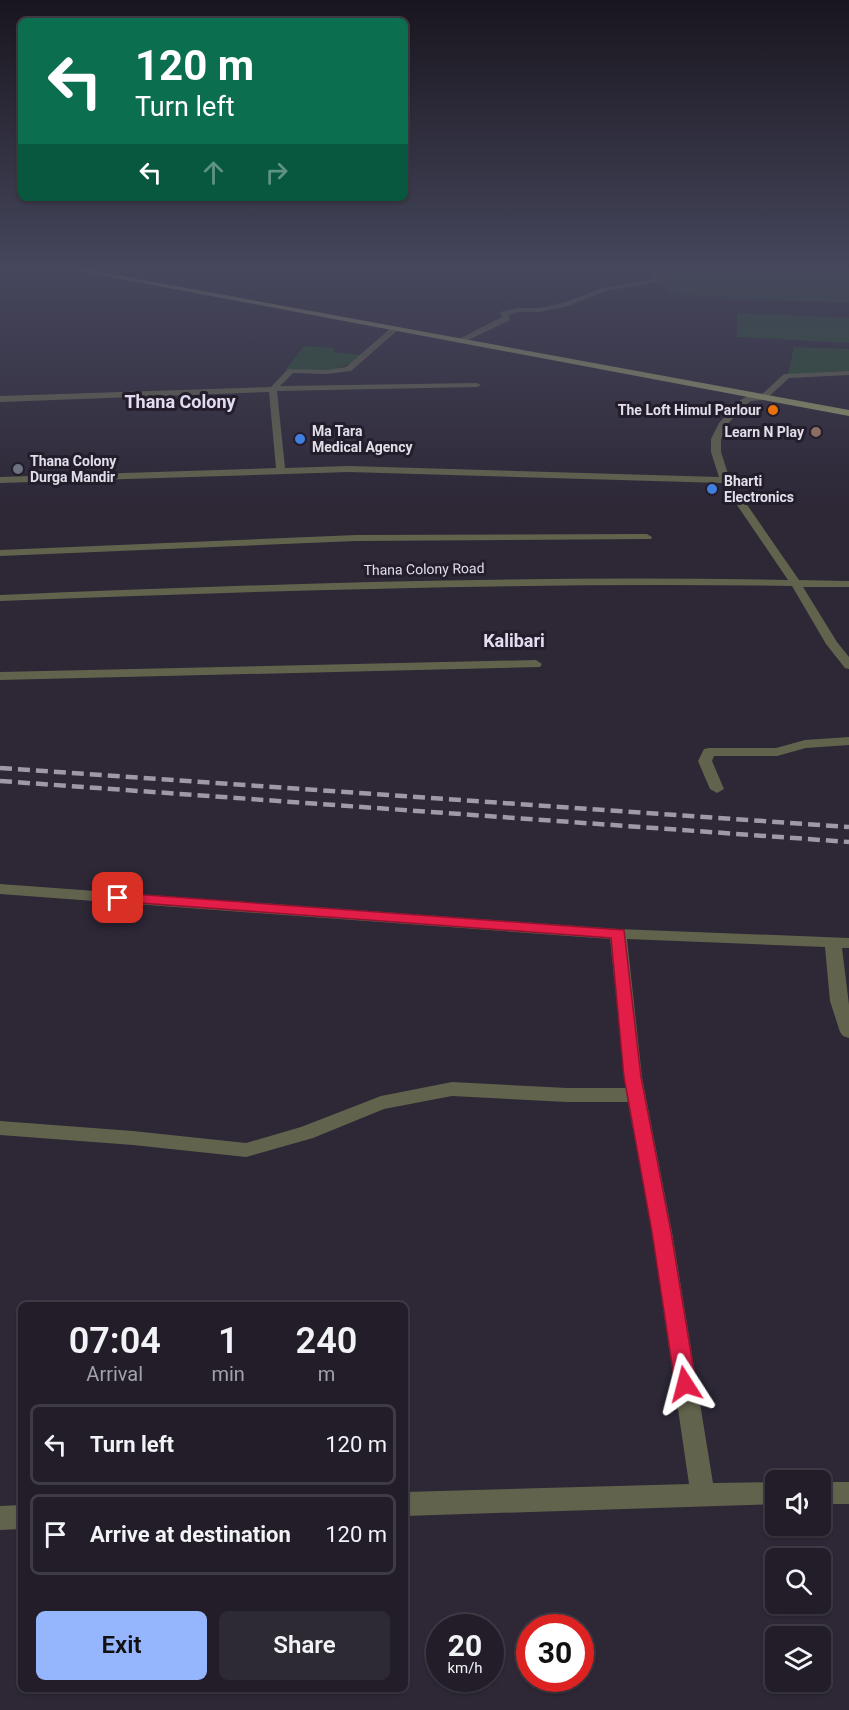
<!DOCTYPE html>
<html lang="en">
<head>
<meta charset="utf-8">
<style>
	:root { --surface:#221d28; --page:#2e2a34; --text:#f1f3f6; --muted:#a2a2a8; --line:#3f3b45; --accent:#95b6fd }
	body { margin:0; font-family:Roboto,sans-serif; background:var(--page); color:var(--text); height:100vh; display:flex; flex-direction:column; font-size:22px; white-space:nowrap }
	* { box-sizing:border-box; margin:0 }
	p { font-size:20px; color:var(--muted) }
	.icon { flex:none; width:33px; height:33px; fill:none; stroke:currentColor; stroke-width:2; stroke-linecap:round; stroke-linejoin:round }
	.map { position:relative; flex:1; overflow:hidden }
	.sheet { position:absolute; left:18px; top:1302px; width:390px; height:390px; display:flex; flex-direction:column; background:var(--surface); border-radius:9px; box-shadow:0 2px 4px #0004,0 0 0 2px var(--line) }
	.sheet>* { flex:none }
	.guide { position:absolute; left:18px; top:18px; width:390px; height:183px; border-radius:9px; box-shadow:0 2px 4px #0004,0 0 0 2px var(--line); background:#0b6e4f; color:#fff; overflow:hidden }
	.fabs { position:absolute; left:765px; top:1470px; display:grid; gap:12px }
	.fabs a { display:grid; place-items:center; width:66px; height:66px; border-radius:9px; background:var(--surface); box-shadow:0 2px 4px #0004,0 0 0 2px var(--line); font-size:30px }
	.speed { position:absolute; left:426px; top:1614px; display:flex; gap:12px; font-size:30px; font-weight:700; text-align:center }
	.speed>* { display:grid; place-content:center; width:78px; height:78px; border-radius:50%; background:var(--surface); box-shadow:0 2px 4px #0004,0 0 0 2px var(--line); line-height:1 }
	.speed small { font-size:15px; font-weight:400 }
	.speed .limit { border:9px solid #d22; background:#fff; color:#111 }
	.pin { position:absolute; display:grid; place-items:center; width:51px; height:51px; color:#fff; margin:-26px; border-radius:12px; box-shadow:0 3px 9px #0006 }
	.me { position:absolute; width:66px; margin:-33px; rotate:351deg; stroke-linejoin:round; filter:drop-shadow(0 0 4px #0008) }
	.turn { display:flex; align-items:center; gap:21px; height:126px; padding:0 18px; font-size:27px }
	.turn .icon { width:78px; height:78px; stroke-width:2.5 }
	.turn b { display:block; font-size:42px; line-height:51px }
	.lanes { display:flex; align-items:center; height:57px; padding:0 18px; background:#0003; justify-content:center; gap:30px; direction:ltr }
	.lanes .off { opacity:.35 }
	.eta { display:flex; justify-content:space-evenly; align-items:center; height:102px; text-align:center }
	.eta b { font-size:36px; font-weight:600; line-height:42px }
	.primary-button { display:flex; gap:12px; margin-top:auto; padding:12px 18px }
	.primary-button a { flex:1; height:69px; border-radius:9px; background:var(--accent); color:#111; font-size:24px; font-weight:600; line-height:69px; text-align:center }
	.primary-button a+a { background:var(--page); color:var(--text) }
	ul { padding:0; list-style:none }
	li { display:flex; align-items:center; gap:18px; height:81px; margin:0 12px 9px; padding:0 6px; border:3px solid var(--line); border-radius:9px }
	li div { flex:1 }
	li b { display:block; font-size:22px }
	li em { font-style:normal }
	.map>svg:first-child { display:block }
	.green { fill:#274d2d }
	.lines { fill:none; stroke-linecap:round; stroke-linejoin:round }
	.stream { stroke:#29436c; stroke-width:4 }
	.street { fill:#62634d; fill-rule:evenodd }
	.primary { fill:#999c6c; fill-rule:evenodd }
	.rail { stroke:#9f9aa6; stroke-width:4.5; stroke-dasharray:12 6; stroke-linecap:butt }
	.route { fill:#e11d48; stroke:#92132f; stroke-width:1.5 }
	.food-dot { fill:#e8710a; stroke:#231d2c; stroke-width:2 }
	.education-dot { fill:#8d6e63; stroke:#231d2c; stroke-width:2 }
	.shop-dot { fill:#3f7fe0; stroke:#231d2c; stroke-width:2 }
	.worship-dot { fill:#6b7280; stroke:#231d2c; stroke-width:2 }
	.labels { text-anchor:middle; stroke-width:6; stroke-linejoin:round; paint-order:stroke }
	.far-poi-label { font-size:14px; font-weight:bold; fill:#e2dee8; stroke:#231d2c; text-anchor:start }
	.far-street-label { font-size:14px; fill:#e2dee8; stroke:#231d2c }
	.far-district-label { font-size:18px; font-weight:bold; fill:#e3dbef; stroke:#231d2c }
</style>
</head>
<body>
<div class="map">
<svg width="849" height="1710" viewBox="0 0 849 1710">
	<rect width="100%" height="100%" fill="#2d2736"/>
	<path class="green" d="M660 268H849V303L701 297 667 292 665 282 661 281Z
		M737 313 849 318V343L737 337Z
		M304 346 335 348 333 352 362 355C338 375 316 370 286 369Z
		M794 347 849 349V371L788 374Z"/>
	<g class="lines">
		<path class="stream" d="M134 268 146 271"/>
		<path class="street" d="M91 268H102L87 274 84 272Z
			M654 268H660L661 281 606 291 568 306 540 312H518L508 315 510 320 462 343 455 341 502 317 500 312 518 308H540L566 302 602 288 655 279Z
			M392 327 399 329 351 371 326 374 293 373 280 386 477 383 481 385 477 387 277 391 285 468 349 466 719 477 711 452V439L719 423 739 401 746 397 760 396 784 374 849 371V375L789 378 765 400 751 401 745 405 726 426 721 439V452L730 480 799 580 849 581V587H803L837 642 849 657V669L845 668 826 644 792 586C528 582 264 591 0 601V595C262 584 525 575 788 580L722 483 349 472 0 483V477L276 468 269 392 0 402V396L271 387 288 369 326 370 346 367Z
			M647 534 652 537 651 539 356 541 0 556V550L356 535Z
			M536 660 542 664 540 667 0 680V672Z
			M849 737V745L806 748 777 756H714L712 761 724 789 717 793 710 789 698 761 704 749 709 748H776L805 740Z
			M0 884 618 929 849 938V948H842L849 1005V1038L843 1036 840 1032 830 1001 825 947 627 939 642 1077 672 1232 713 1483 776 1482V1504L405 1516V1492L689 1484 652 1232 628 1102H567L452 1096 384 1109 313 1138 246 1157 133 1145 0 1135V1121L133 1131 246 1143 301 1127 381 1096 452 1082 567 1088H626L610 939 0 894Z
			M820 1482H849V1504H820Z
			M21 1505V1529L0 1530V1506Z"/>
		<path class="primary" d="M62 268H78L849 410V416Z"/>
		<path class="rail" d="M0 768 849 827
			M0 781 849 842"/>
	</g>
	<linearGradient id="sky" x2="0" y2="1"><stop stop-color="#19151e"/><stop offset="0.53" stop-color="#46475d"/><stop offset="1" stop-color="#46475d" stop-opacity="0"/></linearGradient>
	<rect width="849" height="508" fill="url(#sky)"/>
	<path class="route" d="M118 893 624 930 641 1077 671 1232 696 1384 693 1391 685 1394 678 1391 675 1384 652 1232 624 1077 611 938 113 901 111 898 113 895Z"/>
	<circle class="food-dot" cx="773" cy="410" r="6"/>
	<circle class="education-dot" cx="816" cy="432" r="6"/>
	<g class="shop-dot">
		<circle cx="300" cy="439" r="6"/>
		<circle cx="712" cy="489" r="6"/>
	</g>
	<circle class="worship-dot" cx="18" cy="469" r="6"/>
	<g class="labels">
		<g class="far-poi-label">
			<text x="761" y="415" text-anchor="end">The Loft Himul Parlour</text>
			<text x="312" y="436">Ma Tara<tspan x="312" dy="16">Medical Agency</tspan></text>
			<text x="804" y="437" text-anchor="end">Learn N Play</text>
			<text x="30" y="466">Thana Colony<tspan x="30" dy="16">Durga Mandir</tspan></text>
			<text x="724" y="486">Bharti<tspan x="724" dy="16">Electronics</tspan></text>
		</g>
		<g class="far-street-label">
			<text transform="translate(424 569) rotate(-1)" y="5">Thana Colony Road</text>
		</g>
		<g class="far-district-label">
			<text x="180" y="408">Thana Colony</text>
			<text x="514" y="647">Kalibari</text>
		</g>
	</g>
</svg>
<div class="fabs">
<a><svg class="icon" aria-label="sound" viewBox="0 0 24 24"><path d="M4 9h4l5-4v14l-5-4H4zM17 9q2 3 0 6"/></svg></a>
<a><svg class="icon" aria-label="search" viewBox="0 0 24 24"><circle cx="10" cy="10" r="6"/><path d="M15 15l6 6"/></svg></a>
<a><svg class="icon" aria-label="layers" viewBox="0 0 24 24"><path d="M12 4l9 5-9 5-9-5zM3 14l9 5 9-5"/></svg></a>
</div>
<div class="speed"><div>20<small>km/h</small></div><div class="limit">30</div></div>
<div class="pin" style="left:118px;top:898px;background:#d93025"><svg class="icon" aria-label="arrive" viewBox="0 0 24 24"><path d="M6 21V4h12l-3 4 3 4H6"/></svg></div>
<svg class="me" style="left:685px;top:1384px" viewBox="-20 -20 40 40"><path d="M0-17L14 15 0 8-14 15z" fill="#e11d48" stroke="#fff" stroke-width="4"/></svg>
<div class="guide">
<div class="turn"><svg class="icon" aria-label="left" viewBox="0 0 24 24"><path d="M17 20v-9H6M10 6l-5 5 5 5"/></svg><div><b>120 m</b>Turn left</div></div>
<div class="lanes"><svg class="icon" aria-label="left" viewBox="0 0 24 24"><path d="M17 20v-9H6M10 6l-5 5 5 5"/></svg><svg class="icon off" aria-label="ahead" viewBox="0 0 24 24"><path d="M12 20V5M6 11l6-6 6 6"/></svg><svg class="icon off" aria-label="right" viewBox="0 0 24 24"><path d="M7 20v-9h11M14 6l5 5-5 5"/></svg></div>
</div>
<section class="sheet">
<div class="eta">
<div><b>07:04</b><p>Arrival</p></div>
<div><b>1</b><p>min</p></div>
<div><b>240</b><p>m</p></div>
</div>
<ul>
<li><svg class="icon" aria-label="left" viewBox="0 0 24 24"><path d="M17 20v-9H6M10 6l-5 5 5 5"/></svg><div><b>Turn left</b></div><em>120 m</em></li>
<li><svg class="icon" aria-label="arrive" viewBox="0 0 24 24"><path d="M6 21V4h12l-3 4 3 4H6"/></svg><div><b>Arrive at destination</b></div><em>120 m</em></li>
</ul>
<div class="primary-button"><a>Exit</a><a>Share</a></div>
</section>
</div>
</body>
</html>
